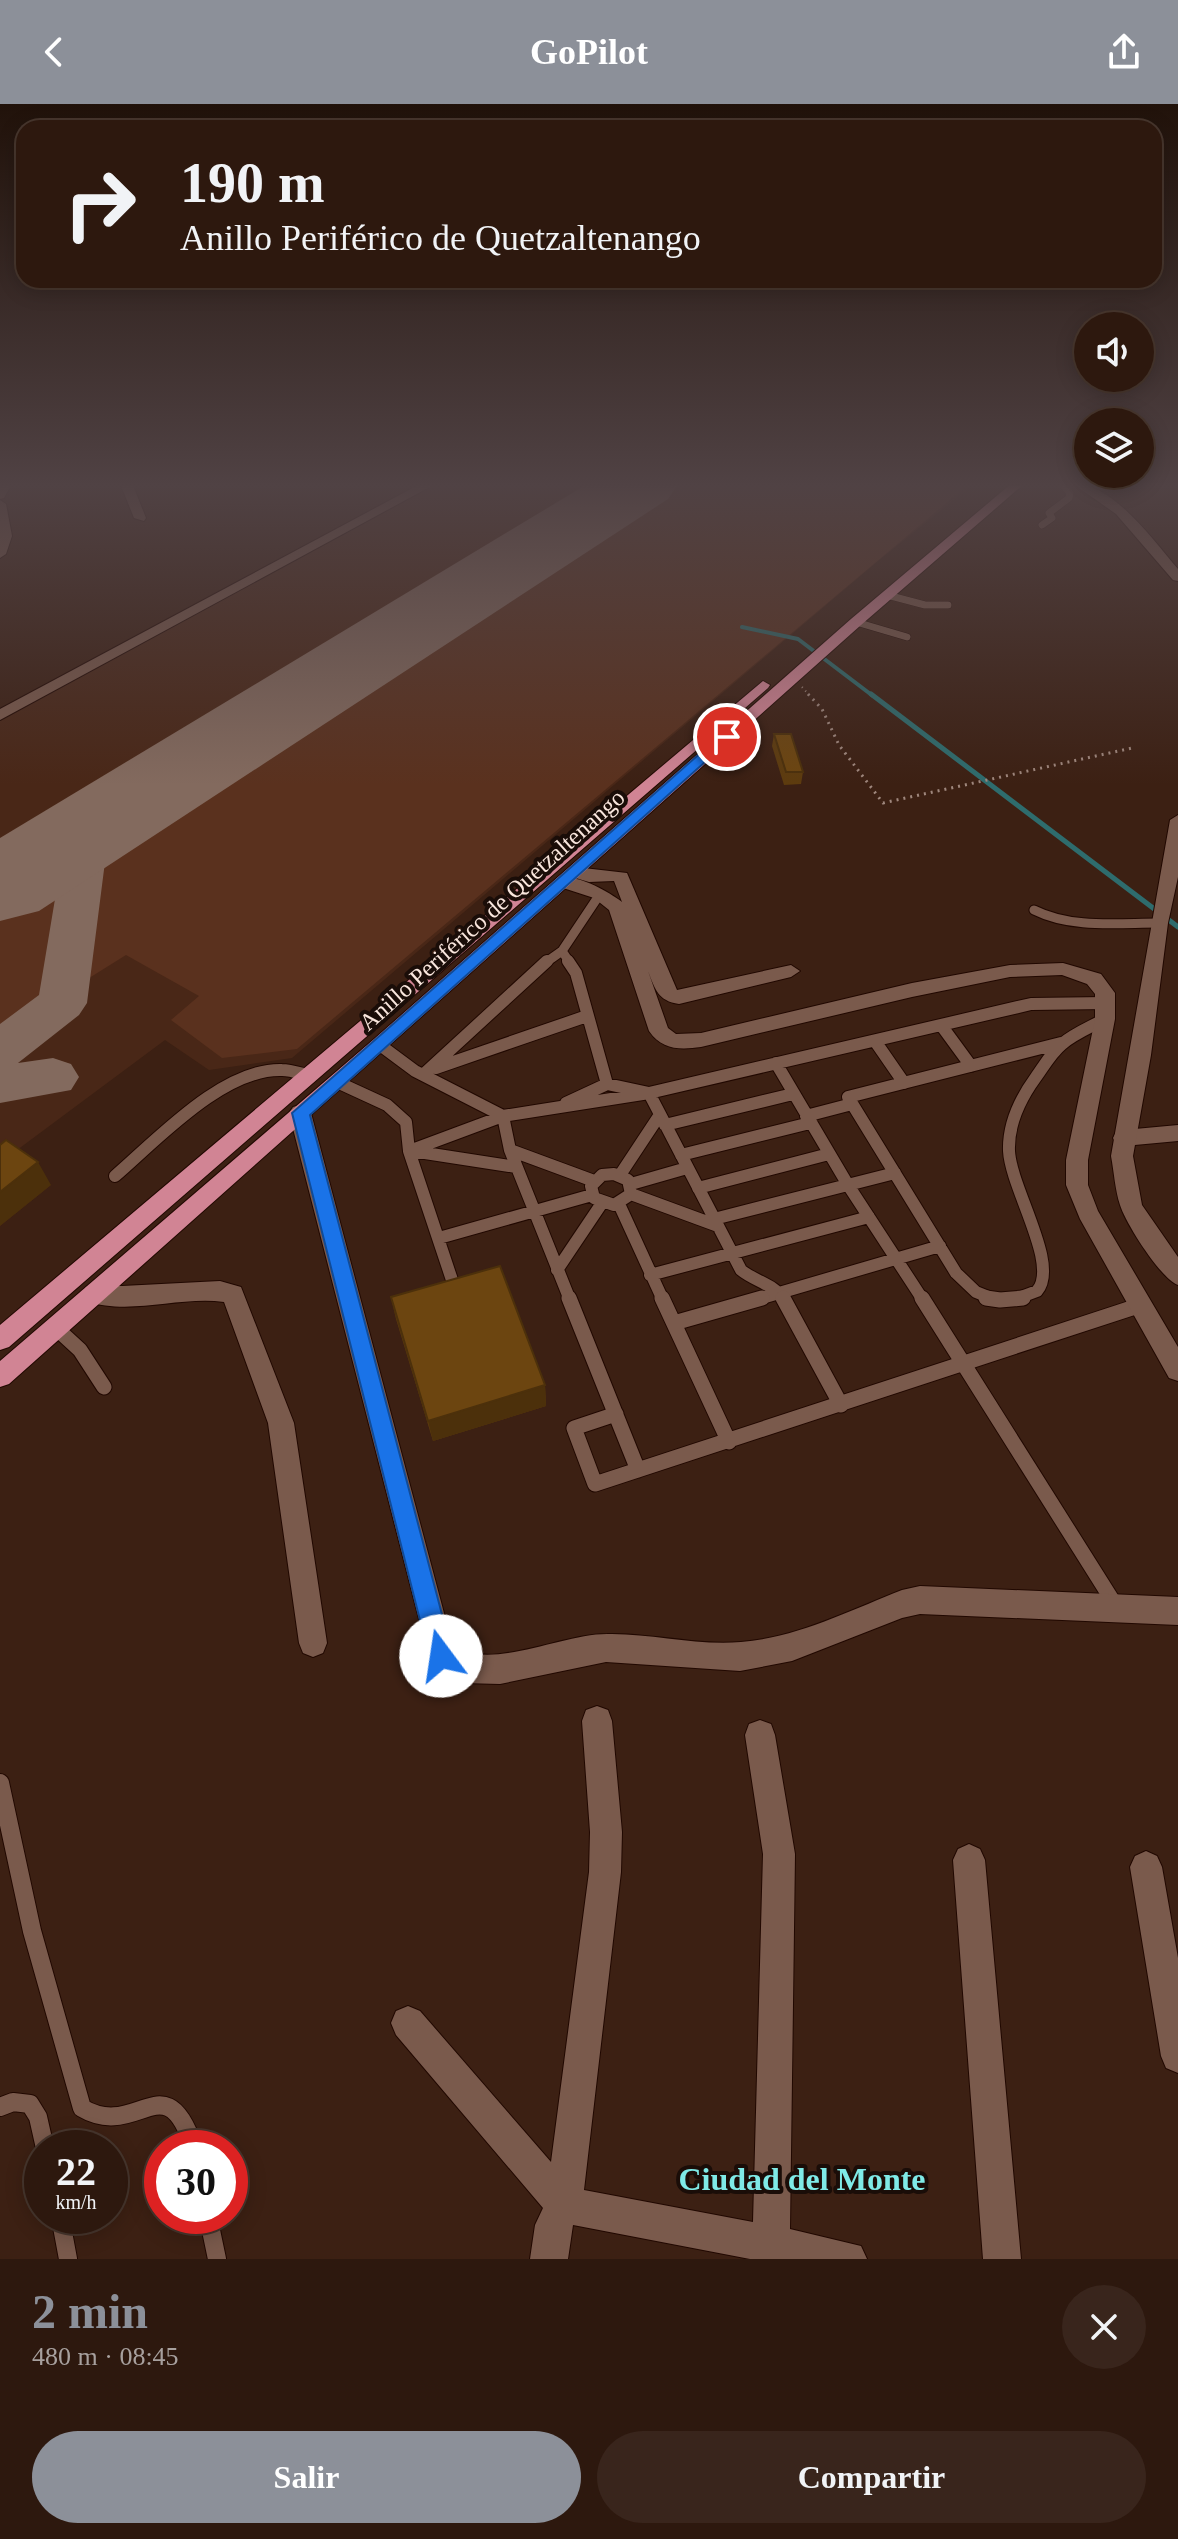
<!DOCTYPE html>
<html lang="es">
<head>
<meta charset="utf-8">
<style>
	:root { --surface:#2d180e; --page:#39251c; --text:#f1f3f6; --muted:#a7a09e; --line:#48372e; --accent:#8c9099 }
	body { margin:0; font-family:"Times New Roman",serif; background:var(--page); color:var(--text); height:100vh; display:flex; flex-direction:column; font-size:30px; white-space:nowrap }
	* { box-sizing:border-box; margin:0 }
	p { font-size:26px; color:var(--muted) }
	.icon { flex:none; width:44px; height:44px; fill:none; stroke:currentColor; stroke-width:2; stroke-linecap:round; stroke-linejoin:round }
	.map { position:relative; height:2155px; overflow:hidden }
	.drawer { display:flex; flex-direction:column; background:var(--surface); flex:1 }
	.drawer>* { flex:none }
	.hud { position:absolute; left:16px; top:16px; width:1146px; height:168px; border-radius:24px; box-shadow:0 4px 20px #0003,0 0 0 2px var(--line); background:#2d180e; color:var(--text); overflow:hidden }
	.buttons { position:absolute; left:1074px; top:208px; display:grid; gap:16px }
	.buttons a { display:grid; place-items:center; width:80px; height:80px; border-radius:50%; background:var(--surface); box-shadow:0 4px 20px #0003,0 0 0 2px var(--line); font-size:40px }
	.speed { position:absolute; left:24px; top:2026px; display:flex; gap:16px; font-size:40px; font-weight:700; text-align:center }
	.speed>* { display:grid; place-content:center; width:104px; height:104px; border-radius:50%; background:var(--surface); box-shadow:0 4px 20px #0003,0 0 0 2px var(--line); line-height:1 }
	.speed small { font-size:20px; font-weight:400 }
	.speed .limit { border:12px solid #d22; background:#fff; color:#111 }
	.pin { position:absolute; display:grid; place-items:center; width:68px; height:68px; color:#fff; margin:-34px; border:4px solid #fff; border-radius:50%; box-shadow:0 2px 8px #0007 }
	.me { position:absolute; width:88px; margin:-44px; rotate:346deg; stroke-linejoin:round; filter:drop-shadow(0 0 6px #0008) }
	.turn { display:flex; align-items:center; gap:28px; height:168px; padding:0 32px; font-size:36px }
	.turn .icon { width:104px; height:104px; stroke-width:2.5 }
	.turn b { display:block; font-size:56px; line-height:68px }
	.round { display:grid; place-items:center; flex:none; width:84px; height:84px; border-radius:42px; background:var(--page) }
	.head { display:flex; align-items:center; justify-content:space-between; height:136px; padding:0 32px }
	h1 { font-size:48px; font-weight:700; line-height:60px; color:var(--accent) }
	.button { display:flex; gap:16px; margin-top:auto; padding:16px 32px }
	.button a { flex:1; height:92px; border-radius:48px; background:var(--accent); color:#fff; font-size:32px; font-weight:700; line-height:92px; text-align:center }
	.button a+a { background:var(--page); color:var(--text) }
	header { display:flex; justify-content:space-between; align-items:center; height:104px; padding:0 32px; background:var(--accent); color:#fff; font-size:36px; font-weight:700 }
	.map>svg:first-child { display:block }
	.built { fill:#492717 }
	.green { fill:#5a311e }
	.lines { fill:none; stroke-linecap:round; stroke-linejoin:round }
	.stream-far1 { stroke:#2e6c6d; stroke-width:4 }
	.stream { stroke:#2e6c6d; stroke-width:5 }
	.taxiway { fill:#836a5e; fill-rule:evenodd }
	.runway { fill:#836a5e; fill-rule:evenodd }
	.service-far4-casing { stroke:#210801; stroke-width:8 }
	.service-far3-casing { stroke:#210801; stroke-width:11 }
	.service-far2-casing { stroke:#210801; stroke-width:14 }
	.service-far1-casing { stroke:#210801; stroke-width:17 }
	.service-casing { stroke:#210801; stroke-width:20 }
	.minor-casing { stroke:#210801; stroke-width:2 }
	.tertiary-casing { stroke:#210801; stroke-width:2 }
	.trunk-casing { stroke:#210801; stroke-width:2 }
	.path-far1 { stroke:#9f877d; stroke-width:2; stroke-dasharray:1 4; stroke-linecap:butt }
	.path { stroke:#9f877d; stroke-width:3; stroke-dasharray:2 5; stroke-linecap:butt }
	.service-far4 { stroke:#7a5a4c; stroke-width:7 }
	.service-far3 { stroke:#7a5a4c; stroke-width:9 }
	.service-far2 { stroke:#7a5a4c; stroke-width:12 }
	.service-far1 { stroke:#7a5a4c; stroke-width:15 }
	.service { stroke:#7a5a4c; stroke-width:18 }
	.minor { fill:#7a5a4c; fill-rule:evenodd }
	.tertiary { fill:#7a5a4c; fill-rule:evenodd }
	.trunk { fill:#d18494; fill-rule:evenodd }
	.wall { fill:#5d3b0e }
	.shaded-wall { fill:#4c300b }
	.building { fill:#6c4510; stroke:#4c300b; stroke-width:2 }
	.route { fill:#1a73e8; stroke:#114b97; stroke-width:2 }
	.labels { text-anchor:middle; stroke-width:8; stroke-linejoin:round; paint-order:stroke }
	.street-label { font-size:24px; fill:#f9e6dd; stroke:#1a0d08 }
	.near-neighbourhood-label { font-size:32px; font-weight:bold; fill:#7feae7; stroke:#1a0d08 }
</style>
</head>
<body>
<header><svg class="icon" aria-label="back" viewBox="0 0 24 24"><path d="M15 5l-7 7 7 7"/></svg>GoPilot<svg class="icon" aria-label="share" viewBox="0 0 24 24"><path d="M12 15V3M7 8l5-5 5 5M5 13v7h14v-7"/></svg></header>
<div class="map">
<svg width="1178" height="2155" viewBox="0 0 1178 2155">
	<rect width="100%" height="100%" fill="#3c2013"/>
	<path class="built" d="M437 379H975L878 457 292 954 209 966 165 936 9 1052 51 1081 0 1122V614Z"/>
	<path class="green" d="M664 379H970L297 945 222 954 171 916 199 892 126 851 86 876 97 754 103 739 128 720Z
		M36 784H53L60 795 47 882 33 901 0 927V801L20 789Z"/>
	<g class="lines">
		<path class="stream-far1" d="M742 523 798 535 873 592"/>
		<path class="stream" d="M871 590 1178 823"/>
		<path class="taxiway" d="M144 679 159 682 165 691 159 700 119 730 106 750 87 899 79 911 18 959 53 954 71 960 79 973 71 986 0 999V920L39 891 57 783 54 779 44 780 0 797V765L43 752H62C77 720 109 687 144 679Z"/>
		<path class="runway" d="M589 379H679L668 395 39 807 0 817V734Z"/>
		<g class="service-far4-casing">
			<path id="service-far4" d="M1042 421 1052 414 1049 409 1069 394 1070 389 1061 379
				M887 491 925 501H948
				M856 518 907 533"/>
		</g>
		<g class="service-far3-casing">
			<path id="service-far3" d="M1034 806C1072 825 1118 819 1159 819
				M562 847 570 859
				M545 859 562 847 600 790"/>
		</g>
		<g class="service-far2-casing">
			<path id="service-far2" d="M568 857 576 869 607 980
				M941 921 971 962
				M875 937 904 979
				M380 941 415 967 503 1012 510 1046 570 1196
				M776 959 848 1081 923 1196
				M436 964 587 912
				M424 970 547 857
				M337 978 387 1001 406 1018 409 1047 454 1182
				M566 999 607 980 649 989 741 1166C754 1177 776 1181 784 1196
				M806 1012 852 1000
				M665 1021 793 990
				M510 1046 594 1077
				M409 1047 503 1012 649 989 1031 900 1106 899
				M412 1047 516 1063
				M681 1051 810 1019
				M614 1070 628 1076 631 1090 614 1101 594 1094 591 1082 602 1071Z
				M620 1071 659 1012
				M115 1072C157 1036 223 964 282 966 290 966 299 969 307 971
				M631 1080 687 1064
				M698 1084 829 1050
				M631 1090 718 1122
				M619 1100 663 1196
				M714 1115 895 1069
				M439 1134 592 1091
				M557 1166 602 1099
				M650 1171 869 1113
				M755 1196 940 1142
				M996 1196 976 1188 956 1169 848 993 1061 939
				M1013 1196 1037 1187C1060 1161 1011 1085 1009 1047 1008 1020 1020 995 1036 973 1044 962 1051 949 1062 940 1075 929 1091 923 1105 915"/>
		</g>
		<g class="service-far1-casing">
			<path id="service-far1" d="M569 1194 638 1366
				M662 1194 729 1338
				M783 1194 841 1301
				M922 1194 1116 1502
				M986 1194 1000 1196 1023 1194
				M674 1219 762 1194
				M55 1223 80 1246 104 1283
				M616 1310 574 1324 595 1380 1141 1201"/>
		</g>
		<g class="service-casing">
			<path id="service" d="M0 1679 32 1827 82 2004C138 2037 165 1956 194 2044
				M0 2003 13 1998 30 2000 38 2013 45 2044
				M60 2112 68 2155
				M208 2112 217 2155"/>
		</g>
		<g class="minor-casing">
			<path id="minor" d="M0 379H12L4 394 0 395Z
				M120 379H132L146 414 144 417 134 414Z
				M422 379H437L0 616V605Z
				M1072 379C1113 379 1153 436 1178 465V477L1173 476 1116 410Z
				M0 396 6 400 12 432 6 450 0 454Z
				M575 763 627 769 677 886 791 861 800 867 791 873 679 900C658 897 655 885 648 867L668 924 676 930 701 929 912 879 1010 861 1063 859 1101 870 1115 889V915L1088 1056V1081L1098 1107 1178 1243V1277L1169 1274 1080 1115 1066 1081V1056L1095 915V890L1087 880 1062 871 1010 873 912 893 701 943C680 946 662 946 649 927L609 806 594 794 557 782 554 778 557 774C577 770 606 786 622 798L614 777 589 778 569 772 566 768Z
				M300 1001 307 1003 311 1009 453 1543C495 1566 561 1530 607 1530 651 1529 697 1542 741 1538 796 1534 851 1506 902 1486L920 1482 1178 1493V1521L920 1510 902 1514 792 1557 740 1567 606 1558 500 1580 462 1579 431 1562 289 1009 293 1003Z
				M1178 1021V1037L1124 1042 1116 1040 1113 1034 1116 1028 1124 1026Z
				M220 1177 241 1183 294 1319 327 1539 323 1549 313 1553 303 1549 299 1539 268 1319 224 1198C179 1192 130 1212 86 1197L82 1190 86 1183 94 1180 122 1182Z
				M597 1602 608 1606 612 1617 622 1728 621 1768 584 2086 753 2118 763 1750 745 1631 749 1620 760 1616 771 1620 775 1631 795 1750 790 2125 861 2142 867 2155H750L573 2121 568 2155H530L535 2121 543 2104 396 1931 391 1919 396 1907 408 1902 420 1907 551 2058 589 1768 590 1728 582 1617 586 1606Z
				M969 1740 980 1745 985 1756 1021 2155H983L953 1756 958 1745Z
				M1146 1747 1157 1752 1162 1763 1178 1854V1969L1166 1964 1161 1952 1130 1763 1135 1752Z"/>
		</g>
		<g class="tertiary-casing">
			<path id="tertiary" d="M1178 711V773L1168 819 1151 951 1133 1052 1142 1101 1178 1153V1181C1161 1175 1126 1120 1120 1101 1115 1086 1114 1068 1111 1052L1170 716Z"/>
		</g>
		<g class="trunk-casing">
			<path id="trunk" d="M1012 379H1025L861 521 9 1280 0 1283V1257L373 936 851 515Z
				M763 577 770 581 768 584 9 1243 0 1246V1221Z"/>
		</g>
		<path class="path-far1" d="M802 583 810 592"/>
		<path class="path" d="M808 590 822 605 839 641 883 699 1132 644"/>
		<use href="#service-far4" class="service-far4"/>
		<use href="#service-far3" class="service-far3"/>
		<use href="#service-far2" class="service-far2"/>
		<use href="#service-far1" class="service-far1"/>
		<use href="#service" class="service"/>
		<use href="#minor" class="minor"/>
		<use href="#tertiary" class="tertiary"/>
		<use href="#trunk" class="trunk"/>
	</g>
	<path class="wall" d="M774 630 803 668 801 680 784 681 772 642Z
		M391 1193 545 1281 546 1302 433 1337 396 1215Z"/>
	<path class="shaded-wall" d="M38 1058 51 1081 0 1122V1088Z
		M545 1281 546 1302 433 1337 428 1317Z"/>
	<path class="building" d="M774 630H791L803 668H786Z
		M6 1036 38 1058 0 1088V1041Z
		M500 1162 545 1281 428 1317 391 1193Z"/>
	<linearGradient id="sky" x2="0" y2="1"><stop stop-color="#21120a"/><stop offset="0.56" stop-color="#504244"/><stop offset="1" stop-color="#504244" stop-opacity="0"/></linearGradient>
	<rect width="1178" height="681" fill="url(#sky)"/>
	<path class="route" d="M722 630 733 633 310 1011 453 1552 450 1561 441 1564 433 1561 429 1552 292 1009Z"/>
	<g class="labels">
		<g class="street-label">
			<text transform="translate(492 806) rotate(-42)" y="8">Anillo Periférico de Quetzaltenango</text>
		</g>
		<g class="near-neighbourhood-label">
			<text x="802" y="2086">Ciudad del Monte</text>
		</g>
	</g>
</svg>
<div class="buttons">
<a><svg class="icon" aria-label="sound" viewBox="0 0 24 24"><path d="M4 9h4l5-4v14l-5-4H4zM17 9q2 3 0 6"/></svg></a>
<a><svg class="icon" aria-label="layers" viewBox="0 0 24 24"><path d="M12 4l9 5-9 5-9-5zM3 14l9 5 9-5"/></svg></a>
</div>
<div class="speed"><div>22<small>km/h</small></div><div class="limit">30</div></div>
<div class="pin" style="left:727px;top:633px;background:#d93025"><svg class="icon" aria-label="arrive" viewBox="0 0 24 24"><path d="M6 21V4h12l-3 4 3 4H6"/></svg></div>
<svg class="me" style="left:441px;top:1552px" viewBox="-20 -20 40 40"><circle r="19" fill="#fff"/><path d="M0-13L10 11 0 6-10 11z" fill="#1a73e8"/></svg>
<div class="hud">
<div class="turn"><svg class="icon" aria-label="right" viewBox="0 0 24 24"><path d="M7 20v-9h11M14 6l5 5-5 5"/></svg><div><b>190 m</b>Anillo Periférico de Quetzaltenango</div></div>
</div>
</div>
<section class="drawer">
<div class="head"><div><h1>2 min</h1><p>480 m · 08:45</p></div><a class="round"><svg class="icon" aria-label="close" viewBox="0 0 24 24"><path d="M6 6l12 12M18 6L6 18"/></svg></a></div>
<div class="button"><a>Salir</a><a>Compartir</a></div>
</section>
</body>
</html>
